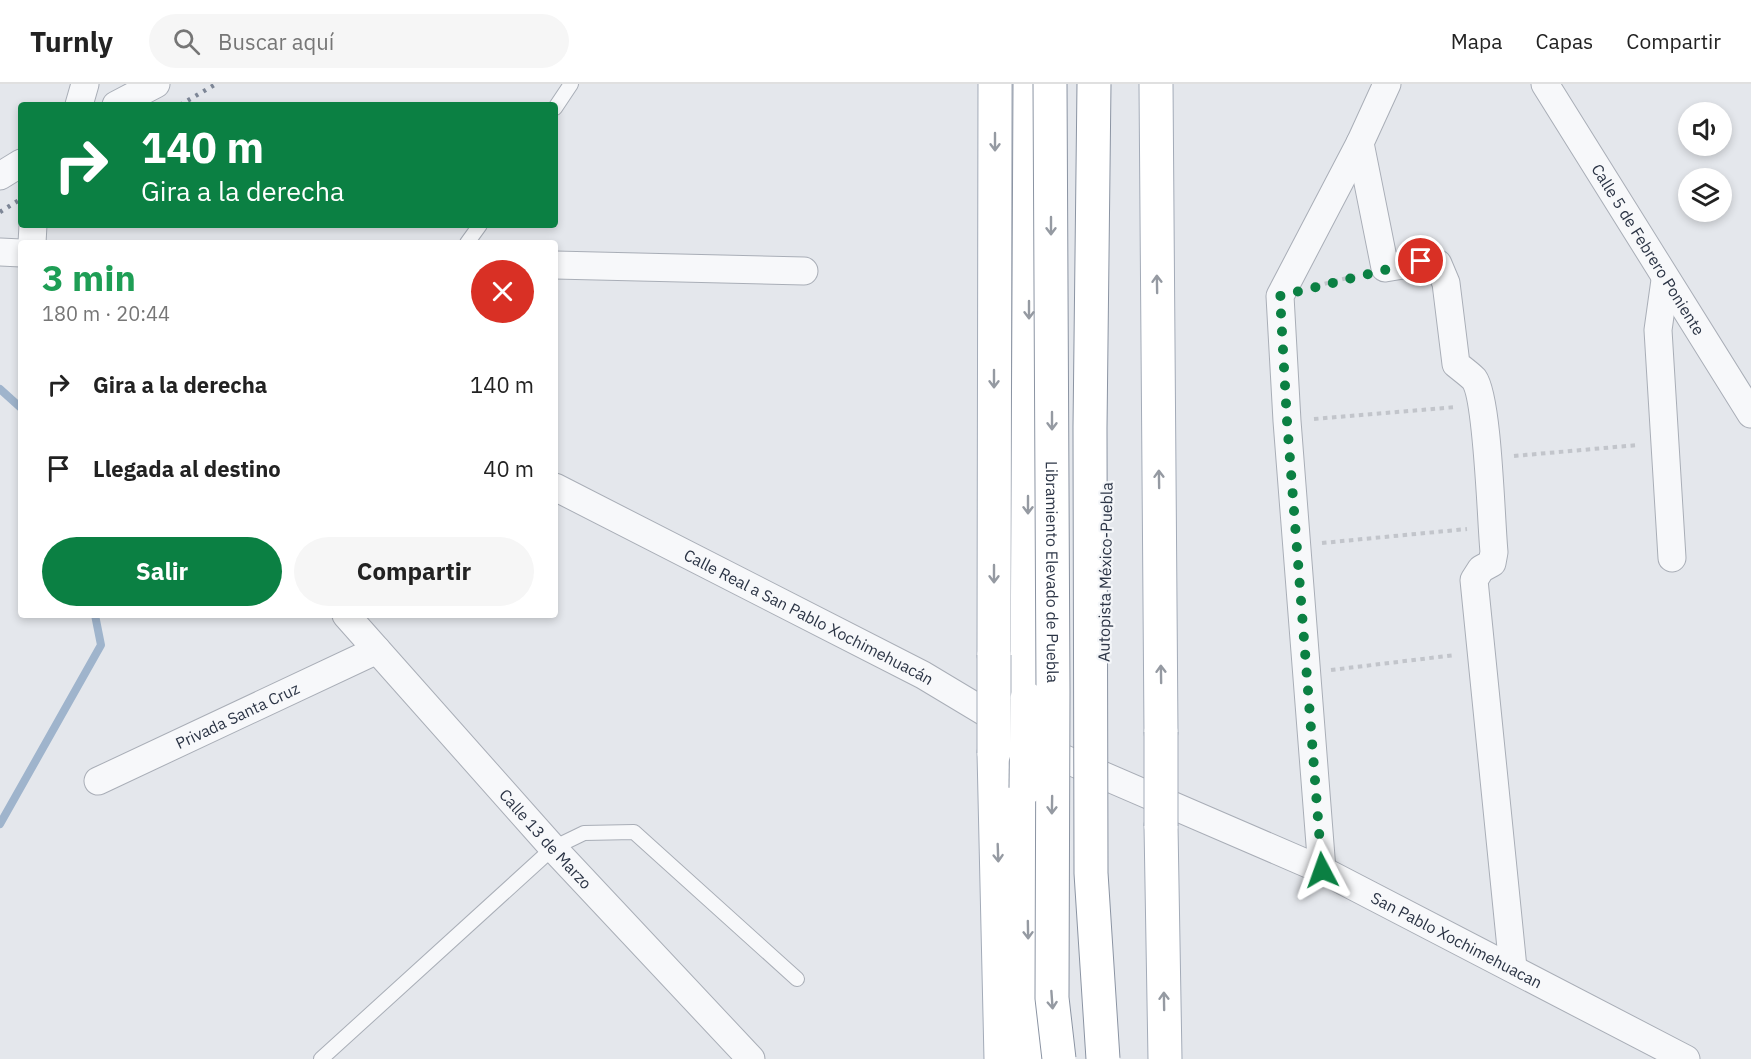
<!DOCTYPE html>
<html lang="es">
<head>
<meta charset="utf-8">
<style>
	:root { --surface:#fff; --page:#f6f6f6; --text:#222; --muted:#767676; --line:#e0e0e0; --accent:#0b8043 }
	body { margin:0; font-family:"IBM Plex Sans",sans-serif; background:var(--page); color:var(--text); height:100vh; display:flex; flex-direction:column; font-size:22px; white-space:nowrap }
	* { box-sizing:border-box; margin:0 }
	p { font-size:20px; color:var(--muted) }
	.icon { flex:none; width:33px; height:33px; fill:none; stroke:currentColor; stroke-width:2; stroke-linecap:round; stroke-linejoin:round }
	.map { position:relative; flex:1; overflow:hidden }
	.drawer { position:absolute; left:18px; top:156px; width:540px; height:378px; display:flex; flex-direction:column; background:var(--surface); border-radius:6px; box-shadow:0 3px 9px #0003 }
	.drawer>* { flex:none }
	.banner { position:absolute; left:18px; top:18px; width:540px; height:126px; border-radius:6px; box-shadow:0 3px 9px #0003; background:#0b8043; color:#fff; overflow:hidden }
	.fabs { position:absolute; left:1678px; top:18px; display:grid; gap:12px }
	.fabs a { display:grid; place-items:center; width:54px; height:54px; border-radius:50%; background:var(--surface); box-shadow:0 3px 9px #0003; font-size:30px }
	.pin { position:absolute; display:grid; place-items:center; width:51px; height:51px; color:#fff; margin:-26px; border:3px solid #fff; border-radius:50%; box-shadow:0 2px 6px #0007 }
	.me { position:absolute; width:66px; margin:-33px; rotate:356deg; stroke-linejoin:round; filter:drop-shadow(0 0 4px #0008) }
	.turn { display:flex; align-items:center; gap:21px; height:126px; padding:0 24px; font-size:27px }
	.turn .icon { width:78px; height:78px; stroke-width:2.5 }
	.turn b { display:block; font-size:42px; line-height:51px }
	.round { display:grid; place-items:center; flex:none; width:63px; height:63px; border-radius:32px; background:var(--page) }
	.summary { display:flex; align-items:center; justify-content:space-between; height:102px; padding:0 24px }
	h1 { font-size:36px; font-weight:700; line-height:45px; color:#1e9e55 }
	.cta { display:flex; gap:12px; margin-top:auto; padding:12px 24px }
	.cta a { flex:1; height:69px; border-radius:36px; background:var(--accent); color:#fff; font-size:24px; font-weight:700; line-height:69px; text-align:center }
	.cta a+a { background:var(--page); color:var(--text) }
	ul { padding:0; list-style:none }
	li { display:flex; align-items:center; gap:18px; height:84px; padding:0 24px }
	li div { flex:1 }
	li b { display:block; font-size:22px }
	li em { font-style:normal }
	header { display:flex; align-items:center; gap:36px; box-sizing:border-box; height:84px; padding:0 30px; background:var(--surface); border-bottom:2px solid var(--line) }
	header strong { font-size:28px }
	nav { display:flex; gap:33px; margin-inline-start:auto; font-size:21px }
	.search { width:420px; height:54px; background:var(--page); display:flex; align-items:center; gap:15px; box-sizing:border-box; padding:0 21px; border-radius:33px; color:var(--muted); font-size:22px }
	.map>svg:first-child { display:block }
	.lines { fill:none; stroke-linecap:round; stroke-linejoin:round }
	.stream { stroke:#9fb4cc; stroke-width:8 }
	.lane-casing { stroke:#a9aeb7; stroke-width:16 }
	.street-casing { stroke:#a9aeb7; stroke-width:29 }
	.primary-casing { stroke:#a3abb8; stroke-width:35 }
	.highway-casing { stroke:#8b94a3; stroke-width:35 }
	.path { stroke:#c2c5cb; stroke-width:4; stroke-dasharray:4.5 4.5; stroke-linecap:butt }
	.lane { stroke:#f7f8fa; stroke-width:14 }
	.street { stroke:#f7f8fa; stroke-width:27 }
	.primary { stroke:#fff; stroke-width:33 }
	.highway { stroke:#fff; stroke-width:33 }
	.rail { stroke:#7d8696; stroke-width:4.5; stroke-dasharray:3 6; stroke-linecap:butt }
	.primary-bridge-casing { stroke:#a3abb8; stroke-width:35; stroke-linecap:butt }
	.highway-bridge-casing { stroke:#8b94a3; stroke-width:35; stroke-linecap:butt }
	.primary-bridge { stroke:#fff; stroke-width:33 }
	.highway-bridge { stroke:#fff; stroke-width:33 }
	.oneway { stroke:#959aa2 }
	.route { stroke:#0b8043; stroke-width:10; stroke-dasharray:0 18 }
	.labels { text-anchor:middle; stroke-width:4.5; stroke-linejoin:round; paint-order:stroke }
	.street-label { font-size:16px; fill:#2b3445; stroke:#f4f6f9 }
</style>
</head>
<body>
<header>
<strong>Turnly</strong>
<div class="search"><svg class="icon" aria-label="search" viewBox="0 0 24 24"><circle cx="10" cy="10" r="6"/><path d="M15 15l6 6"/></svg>Buscar aquí</div>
<nav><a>Mapa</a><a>Capas</a><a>Compartir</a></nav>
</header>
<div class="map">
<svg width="1751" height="975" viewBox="0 0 1751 975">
	<rect width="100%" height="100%" fill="#e4e7ec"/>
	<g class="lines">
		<path class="stream" d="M0 305 21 324
			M0 740 101 561 95 531"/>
		<g class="lane-casing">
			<path id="lane" d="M555 24 571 0
				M467 159 480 141
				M321 975 553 764 584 749 634 748 797 895"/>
		</g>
		<g class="street-casing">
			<g id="street">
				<path d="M1387 0 1360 59 1385 184 1421 178 1438 180 1446 199 1456 280C1462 285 1469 290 1474 295 1488 314 1491 438 1494 468L1492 479 1481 485 1474 496 1513 884"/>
				<path id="s1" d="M1545 0 1751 330"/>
				<path d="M79 21 85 0"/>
				<path d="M116 21 156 0"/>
				<path d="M0 92 21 79"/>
				<path d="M32 159 33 141"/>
				<path d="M0 168 21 169"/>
				<path d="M555 181 804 187"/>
				<path d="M1665 196 1658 246 1672 474"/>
				<path id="s2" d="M555 403 923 591 1058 672 1322 786 1686 975"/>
				<path id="s3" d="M346 531 553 764 751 975"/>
				<path id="s4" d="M98 697 377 566"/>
				<path d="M1322 786 1287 337 1280 212 1360 59"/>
			</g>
		</g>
		<g class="primary-casing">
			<path id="primary" d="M1156 0 1161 648
				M994 571 995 0
				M994 669 1001 975
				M1161 742 1165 975"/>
		</g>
		<g class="highway-casing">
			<path id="highway" d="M1027 615 1030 0
				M1026 704 1031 975"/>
		</g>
		<path class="path" d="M1316 202 1359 191
			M1314 335 1456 323
			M1514 372 1638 361
			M1322 459 1467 445
			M1331 586 1455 571"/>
		<use href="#lane" class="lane"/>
		<use href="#street" class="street"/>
		<use href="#primary" class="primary"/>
		<use href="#highway" class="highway"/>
		<path class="rail" d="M180 21 216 0
			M0 128 21 115"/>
		<g class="primary-bridge-casing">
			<path id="primary-bridge" d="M994 571V669
				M1161 742V648"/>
		</g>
		<g class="highway-bridge-casing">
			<g id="highway-bridge">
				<path id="s5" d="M1050 0 1053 608 1052 914 1059 975"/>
				<path d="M1094 0 1090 344 1091 789 1103 975"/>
				<path d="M1026 704 1027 615"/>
			</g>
		</g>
		<use href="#primary-bridge" class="primary-bridge"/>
		<use href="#highway-bridge" class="highway-bridge"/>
	</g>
	<defs><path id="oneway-shaft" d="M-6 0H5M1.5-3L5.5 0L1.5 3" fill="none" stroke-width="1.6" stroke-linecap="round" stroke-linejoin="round" transform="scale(1.5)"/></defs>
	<g class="oneway">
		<use href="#oneway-shaft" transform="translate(995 58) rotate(90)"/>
		<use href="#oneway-shaft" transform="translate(1051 142) rotate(90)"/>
		<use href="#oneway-shaft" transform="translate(1157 200) rotate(-91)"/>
		<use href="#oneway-shaft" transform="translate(1029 226) rotate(90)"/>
		<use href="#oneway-shaft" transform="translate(994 295) rotate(90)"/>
		<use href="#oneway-shaft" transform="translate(1052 337) rotate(90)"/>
		<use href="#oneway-shaft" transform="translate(1159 395) rotate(-91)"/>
		<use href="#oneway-shaft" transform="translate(1028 421) rotate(90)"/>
		<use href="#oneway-shaft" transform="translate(994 490) rotate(90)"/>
		<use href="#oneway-shaft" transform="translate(1161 590) rotate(-91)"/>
		<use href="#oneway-shaft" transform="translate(1052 721) rotate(91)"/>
		<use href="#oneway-shaft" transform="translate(998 769) rotate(88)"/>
		<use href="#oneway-shaft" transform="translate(1028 846) rotate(89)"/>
		<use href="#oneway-shaft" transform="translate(1052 916) rotate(86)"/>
		<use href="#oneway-shaft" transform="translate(1164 917) rotate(-91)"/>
	</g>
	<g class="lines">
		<path class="route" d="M1322 786 1287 337 1280 212 1421 177"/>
	</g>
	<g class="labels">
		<g class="street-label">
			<text dy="6" stroke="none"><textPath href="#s1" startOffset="195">Calle 5 de Febrero Poniente</textPath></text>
			<text dy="6" stroke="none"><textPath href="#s5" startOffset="488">Libramiento Elevado de Puebla</textPath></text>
			<text transform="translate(1105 488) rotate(-89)" y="6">Autopista México-Puebla</text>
			<text dy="6" stroke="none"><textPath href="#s2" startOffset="285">Calle Real a San Pablo Xochimehuacán</textPath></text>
			<text dy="6" stroke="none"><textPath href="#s4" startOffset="154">Privada Santa Cruz</textPath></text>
			<text dy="6" stroke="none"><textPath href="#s3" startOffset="300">Calle 13 de Marzo</textPath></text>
			<text dy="6" stroke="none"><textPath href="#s2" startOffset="1010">San Pablo Xochimehuacan</textPath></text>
		</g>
	</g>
</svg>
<div class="fabs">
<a><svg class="icon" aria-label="sound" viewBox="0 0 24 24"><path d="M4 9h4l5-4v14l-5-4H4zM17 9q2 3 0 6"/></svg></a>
<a><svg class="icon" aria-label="layers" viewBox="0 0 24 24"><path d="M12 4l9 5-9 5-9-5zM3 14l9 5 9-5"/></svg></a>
</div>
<div class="pin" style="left:1421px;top:177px;background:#d93025"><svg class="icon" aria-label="arrive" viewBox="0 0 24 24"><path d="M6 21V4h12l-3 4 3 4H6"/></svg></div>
<svg class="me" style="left:1322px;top:786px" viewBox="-20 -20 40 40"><path d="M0-17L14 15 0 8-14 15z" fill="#0b8043" stroke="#fff" stroke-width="4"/></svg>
<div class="banner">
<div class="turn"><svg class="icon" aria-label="right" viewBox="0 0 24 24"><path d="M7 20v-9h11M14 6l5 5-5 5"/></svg><div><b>140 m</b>Gira a la derecha</div></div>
</div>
<section class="drawer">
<div class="summary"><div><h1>3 min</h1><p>180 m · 20:44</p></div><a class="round" style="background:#d93025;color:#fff"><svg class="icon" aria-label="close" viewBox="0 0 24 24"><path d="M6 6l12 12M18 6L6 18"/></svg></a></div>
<ul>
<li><svg class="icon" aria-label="right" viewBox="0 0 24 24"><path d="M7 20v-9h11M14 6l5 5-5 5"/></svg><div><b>Gira a la derecha</b></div><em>140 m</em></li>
<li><svg class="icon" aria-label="arrive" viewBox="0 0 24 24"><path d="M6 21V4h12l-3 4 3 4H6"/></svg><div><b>Llegada al destino</b></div><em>40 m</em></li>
</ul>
<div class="cta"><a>Salir</a><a>Compartir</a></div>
</section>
</div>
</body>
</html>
